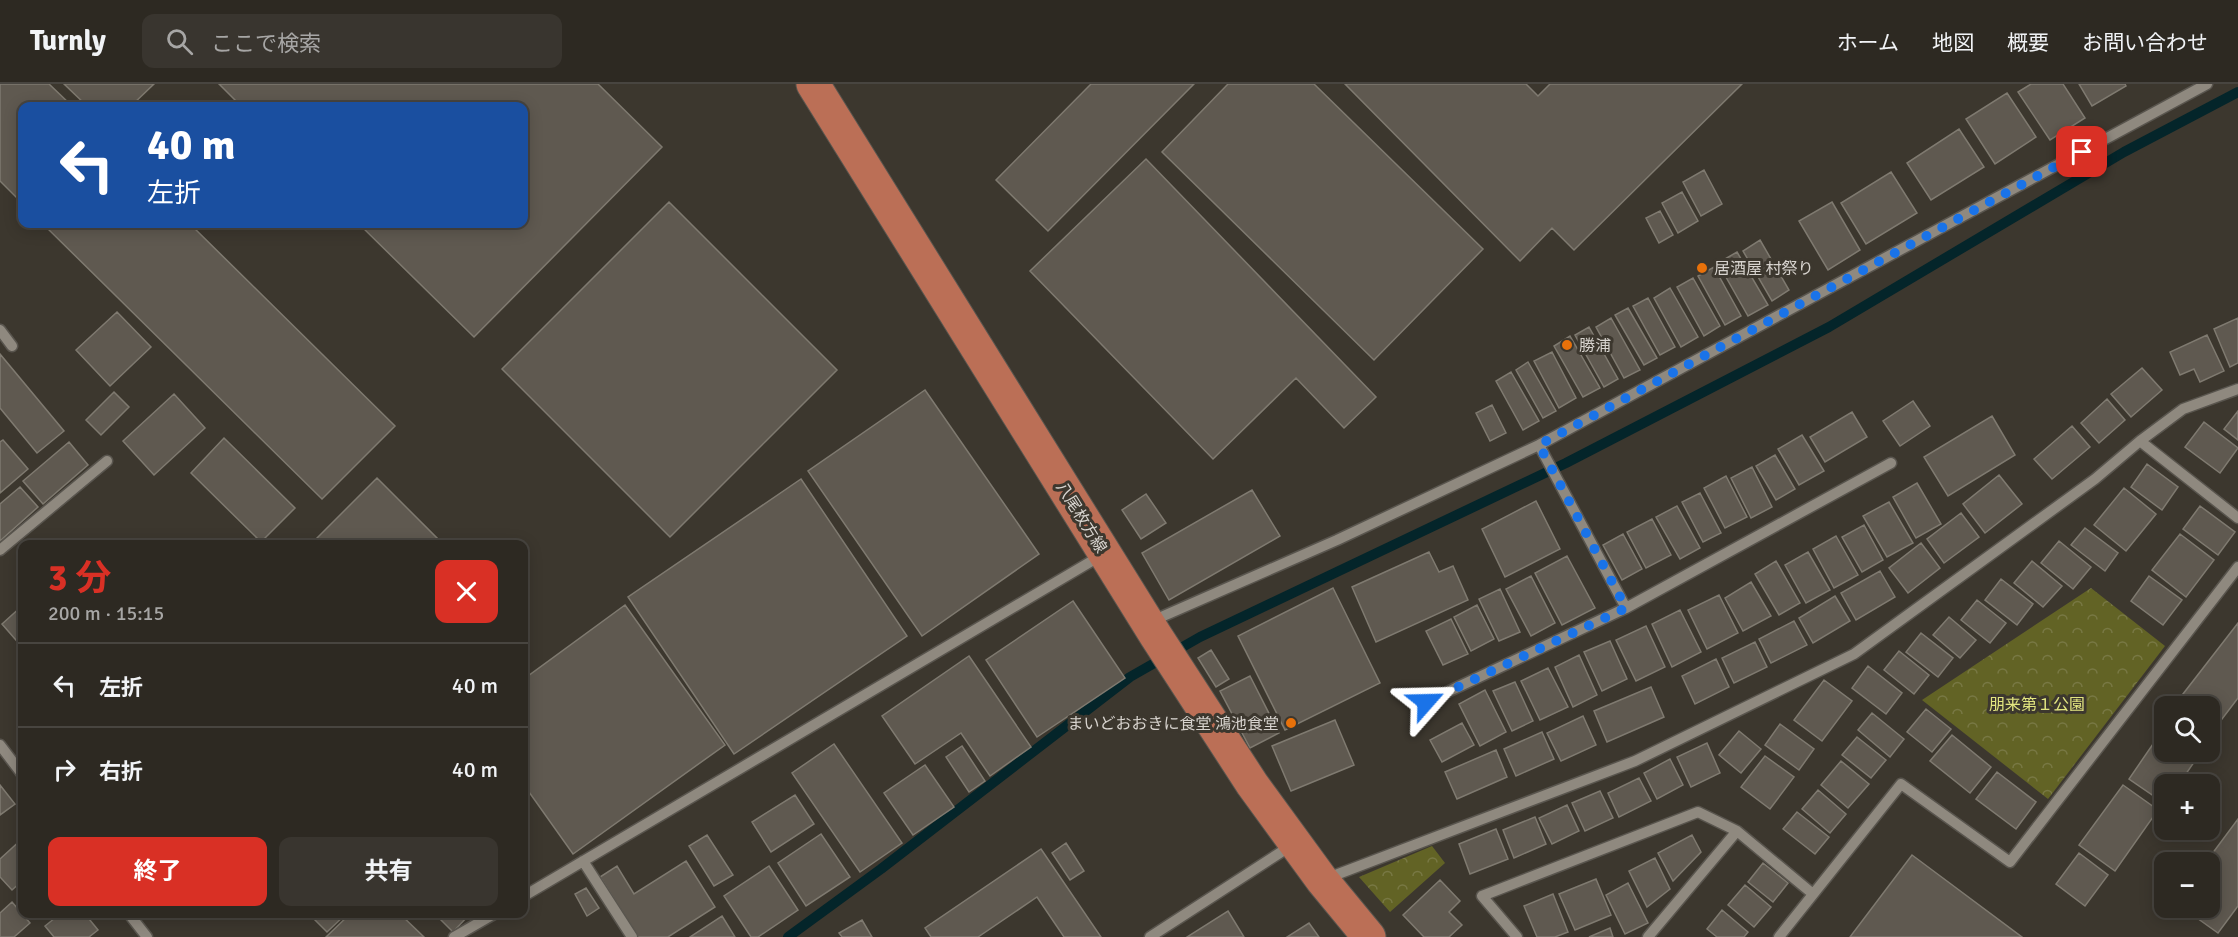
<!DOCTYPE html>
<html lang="ja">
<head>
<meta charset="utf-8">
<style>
	:root { --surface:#2d2922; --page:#39352f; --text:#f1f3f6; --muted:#a7a6a5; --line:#484540; --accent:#d93025 }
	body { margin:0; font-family:Signika,"Noto Sans JP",sans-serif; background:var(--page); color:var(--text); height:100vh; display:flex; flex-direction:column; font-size:22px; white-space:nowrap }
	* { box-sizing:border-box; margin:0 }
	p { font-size:20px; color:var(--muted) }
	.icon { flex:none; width:33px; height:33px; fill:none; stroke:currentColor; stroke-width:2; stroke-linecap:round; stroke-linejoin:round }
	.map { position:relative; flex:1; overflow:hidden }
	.side { position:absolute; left:18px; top:456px; width:510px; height:378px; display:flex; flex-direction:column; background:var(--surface); border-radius:12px; box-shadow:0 3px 15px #0003,0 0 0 2px var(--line) }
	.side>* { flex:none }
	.banner { position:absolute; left:18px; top:18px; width:510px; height:126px; border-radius:12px; box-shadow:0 3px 15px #0003,0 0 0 2px var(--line); background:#1a4fa0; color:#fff; overflow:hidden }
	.buttons { position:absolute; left:2154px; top:612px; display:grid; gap:12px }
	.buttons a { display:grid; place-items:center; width:66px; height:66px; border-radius:12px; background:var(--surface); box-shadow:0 3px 15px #0003,0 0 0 2px var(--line); font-size:30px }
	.pin { position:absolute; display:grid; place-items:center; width:51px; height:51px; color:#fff; margin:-26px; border-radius:12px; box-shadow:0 3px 9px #0006 }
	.me { position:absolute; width:66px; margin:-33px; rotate:65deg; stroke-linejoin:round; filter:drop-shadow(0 0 4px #0008) }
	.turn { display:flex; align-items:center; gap:21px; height:126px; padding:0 30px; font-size:27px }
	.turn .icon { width:78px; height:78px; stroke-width:2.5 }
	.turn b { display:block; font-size:42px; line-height:51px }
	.round { display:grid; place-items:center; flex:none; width:63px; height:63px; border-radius:12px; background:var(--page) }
	.overview { display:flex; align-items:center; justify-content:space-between; height:102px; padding:0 30px }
	h1 { font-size:36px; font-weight:700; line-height:45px; color:var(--accent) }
	.primary-button { display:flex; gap:12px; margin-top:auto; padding:12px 30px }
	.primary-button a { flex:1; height:69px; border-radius:12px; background:var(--accent); color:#fff; font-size:24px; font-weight:700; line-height:69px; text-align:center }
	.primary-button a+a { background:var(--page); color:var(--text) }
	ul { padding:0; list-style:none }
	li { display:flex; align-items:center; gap:18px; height:84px; padding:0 30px; border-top:2px solid var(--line) }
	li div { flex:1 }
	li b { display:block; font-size:22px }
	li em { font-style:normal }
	header { display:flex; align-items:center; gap:36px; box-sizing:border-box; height:84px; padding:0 30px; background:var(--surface); border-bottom:2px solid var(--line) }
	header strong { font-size:28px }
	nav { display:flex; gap:33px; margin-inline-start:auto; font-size:21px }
	.search { width:420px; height:54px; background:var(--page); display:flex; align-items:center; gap:15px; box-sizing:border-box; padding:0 21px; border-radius:12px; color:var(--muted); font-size:22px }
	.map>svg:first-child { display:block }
	.park { fill:url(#park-crowns) }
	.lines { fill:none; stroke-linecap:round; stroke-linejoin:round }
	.stream { stroke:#04252a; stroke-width:10 }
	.building { fill:#5f5950; stroke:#7f7a70; stroke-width:1.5 }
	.minor-casing { stroke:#59554e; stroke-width:13 }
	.major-casing { stroke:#59554e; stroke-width:35 }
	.minor { stroke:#8f897f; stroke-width:10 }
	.major { stroke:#bb6f56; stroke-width:33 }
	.route { stroke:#1a73e8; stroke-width:10; stroke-dasharray:0 18 }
	.food-dot { fill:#e8710a; stroke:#3c372e; stroke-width:2 }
	.labels { text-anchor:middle; stroke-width:6; stroke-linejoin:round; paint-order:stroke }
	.poi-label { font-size:16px; fill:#d8d4cf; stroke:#3c372e; text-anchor:start }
	.street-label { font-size:16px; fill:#d8d4cf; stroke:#3c372e }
	.park-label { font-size:16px; fill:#e2e580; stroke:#3c372e }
</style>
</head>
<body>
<header>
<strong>Turnly</strong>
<div class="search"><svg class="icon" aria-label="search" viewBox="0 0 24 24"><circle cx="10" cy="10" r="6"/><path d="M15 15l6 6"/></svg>ここで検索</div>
<nav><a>ホーム</a><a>地図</a><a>概要</a><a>お問い合わせ</a></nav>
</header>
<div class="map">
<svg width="2238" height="853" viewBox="0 0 2238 853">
	<defs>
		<pattern id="park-crowns" width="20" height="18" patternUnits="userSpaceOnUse" patternTransform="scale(1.5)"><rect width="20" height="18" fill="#626325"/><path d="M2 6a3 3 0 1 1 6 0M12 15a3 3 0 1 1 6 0" fill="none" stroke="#787844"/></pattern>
	</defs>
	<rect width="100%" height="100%" fill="#3c372e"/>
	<path class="park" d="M2091 504 2165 562 2048 715 1922 616Z
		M1432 762 1445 779 1390 828 1359 793Z"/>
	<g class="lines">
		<path class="stream" d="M788 853 881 785 1130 593 1200 553 1566 379 1829 243 2124 68 2238 8"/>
	</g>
	<path class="building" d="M0 0H49L72 22H22V119L0 97Z
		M64 0H154L131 22H87Z
		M219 0H598L662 63 474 253 359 140H524V22H241Z
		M1091 0H1194L1048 147 996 96Z
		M1228 0H1314L1483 165 1374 276 1162 68Z
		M1345 0H1526L1538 12 1550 0H1742L1574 166 1552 144 1520 177Z
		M2031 0H2063L2085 34 2050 56 2018 8Z
		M2079 0H2125L2126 2 2092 22Z
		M2007 9 2036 53 1995 80 1966 35Z
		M1959 45 1984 83 1931 116 1907 79Z
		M1146 75 1376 313 1344 344 1296 294 1213 375 1030 187Z
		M1704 86 1722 120 1701 132 1683 98Z
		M1891 88 1917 129 1866 160 1841 119Z
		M1682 108 1698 137 1678 149 1662 119Z
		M669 118 837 286 670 453 502 285Z
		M1832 118 1860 166 1828 186 1799 137Z
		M1660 127 1673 151 1659 159 1646 134Z
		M43 140H190L395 342 322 415Z
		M1760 156 1789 206 1772 217 1743 167Z
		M1737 168 1768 221 1748 232 1718 179Z
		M1714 183 1741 232 1725 241 1698 192Z
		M1693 194 1720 242 1704 252 1677 203Z
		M1670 204 1698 253 1681 263 1654 214Z
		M1648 214 1675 263 1660 271 1633 222Z
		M1628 224 1657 274 1644 281 1615 231Z
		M117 228 151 263 110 302 76 266Z
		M1611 234 1640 286 1624 294 1596 243Z
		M2238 234V279L2230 283 2214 245Z
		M1589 243 1618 295 1604 303 1575 251Z
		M2207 251 2224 287 2200 298 2194 285 2180 291 2170 268Z
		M1570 252 1600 304 1583 313 1554 262Z
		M1552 268 1576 314 1559 324 1534 277Z
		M0 270 64 347 37 369 0 324Z
		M1528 278 1556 327 1543 334 1516 286Z
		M2142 284 2162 306 2131 333 2111 310Z
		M1511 288 1539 337 1523 346 1496 297Z
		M925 306 1039 470 922 552 808 387Z
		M114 308 129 323 101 351 86 336Z
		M174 310 205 344 154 391 123 357Z
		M2107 315 2125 336 2099 359 2081 339Z
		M1913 317 1930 342 1900 362 1883 337Z
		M1492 321 1506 349 1490 357 1476 329Z
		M2238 327V356L2224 345Z
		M1852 328 1867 353 1825 378 1810 353Z
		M1992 332 2015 371 1948 412 1924 373Z
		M2204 338 2238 364 2220 389 2185 363Z
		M2072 342 2090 363 2052 395 2034 375Z
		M1802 351 1824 387 1799 401 1778 365Z
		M224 354 295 424 261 458 191 389Z
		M3 356 28 385 0 409V358Z
		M69 358 88 381 43 420 23 397Z
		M1775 371 1795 405 1776 416 1756 382Z
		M2147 380 2178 403 2162 426 2131 403Z
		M1752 383 1772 423 1751 434 1731 394Z
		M1999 391 2022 420 1985 449 1963 420Z
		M1726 392 1747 433 1725 444 1704 404Z
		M377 394 440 457 436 460H311Z
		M801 395 907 552 734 670 628 513Z
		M1917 399 1941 440 1916 454 1893 413Z
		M20 403 38 423 0 457V420Z
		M2124 404 2156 430 2126 467 2094 441Z
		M1252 406 1280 452 1169 516 1142 469Z
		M1700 409 1721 449 1703 458 1682 418Z
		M1146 410 1166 439 1141 455 1122 426Z
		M1536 417 1560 465 1505 493 1482 445Z
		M1889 418 1913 459 1887 473 1863 432Z
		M1677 422 1700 464 1680 475 1656 433Z
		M2200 422 2235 448 2218 471 2183 445Z
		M1961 429 1979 453 1944 479 1927 455Z
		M1652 435 1671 471 1646 484 1627 448Z
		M1864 441 1883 476 1862 488 1842 453Z
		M2085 444 2118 469 2105 487 2071 461Z
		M1623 450 1642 485 1622 496 1603 461Z
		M2180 450 2214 476 2186 513 2152 486Z
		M1836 452 1858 491 1834 504 1813 465Z
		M2059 457 2091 483 2073 505 2041 479Z
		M1921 459 1940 484 1908 509 1889 484Z
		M1429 468 1439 488 1453 482 1468 516 1376 558 1352 503Z
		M1808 468 1830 506 1806 519 1785 481Z
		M1567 472 1595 524 1562 541 1535 489Z
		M1776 477 1800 519 1779 531 1755 490Z
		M2032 477 2062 502 2043 523 2014 499Z
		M1880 487 1895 513 1856 536 1841 509Z
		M1531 492 1555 539 1531 552 1506 505Z
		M2149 492 2182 516 2163 541 2131 517Z
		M2001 495 2033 520 2017 541 1985 516Z
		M1751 498 1771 532 1743 547 1725 514Z
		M1333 504 1380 599 1285 646 1238 552Z
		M1500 505 1520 548 1499 557 1479 515Z
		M1719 511 1738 549 1707 565 1688 526Z
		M1835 512 1850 537 1813 559 1799 534Z
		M1977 516 2006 539 1990 559 1961 536Z
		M1073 517 1125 594 1037 653 986 576Z
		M625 521 725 661 573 770 524 701V595Z
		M1477 521 1494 555 1471 567 1454 533Z
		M22 522V563L2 540Z
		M1680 526 1701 568 1672 583 1652 540Z
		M1949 533 1976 556 1960 574 1933 551Z
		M1451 535 1468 570 1443 581 1426 547Z
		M1794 537 1807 561 1771 579 1759 555Z
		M2238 539V614L2219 639 2210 632V622H2198L2183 610Z
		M1646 542 1665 583 1636 597 1616 556Z
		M1921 549 1953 574 1938 593 1906 568Z
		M1610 557 1627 595 1602 607 1584 568Z
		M1755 558 1767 583 1734 599 1722 574Z
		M1211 566 1229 595 1216 603 1198 574Z
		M1899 567 1929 591 1914 610 1884 586Z
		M1579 571 1597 611 1573 623 1555 583Z
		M969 572 1031 663 990 692 961 649 915 680 882 632Z
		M1716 575 1729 603 1695 620 1682 592Z
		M1868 582 1902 609 1886 630 1852 604Z
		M1548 584 1568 623 1540 636 1521 597Z
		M1250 592 1279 649 1250 664 1220 607Z
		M1824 596 1852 617 1822 657 1794 636Z
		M1515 598 1533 637 1512 647 1493 607Z
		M1651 603 1664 633 1607 658 1594 627Z
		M1485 606 1506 648 1480 662 1459 620Z
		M1926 625 1951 645 1932 668 1907 648Z
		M1872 629 1904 655 1890 673 1858 646Z
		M1583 632 1596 661 1561 677 1547 649Z
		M1335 636 1354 681 1291 707 1272 662Z
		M1462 639 1474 661 1442 678 1430 656Z
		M1780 640 1814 665 1799 686 1765 661Z
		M2164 644V668H2201L2179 700H2164V719L2129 695Z
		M1739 647 1761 665 1741 689 1719 671Z
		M1542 648 1554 675 1516 692 1504 665Z
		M1952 651 1991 683 1970 709 1930 677Z
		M1857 653 1886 676 1871 694 1842 671Z
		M1707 659 1720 689 1691 703 1677 673Z
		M834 660 902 759 860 788 792 689Z
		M962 662 985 697 969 708 946 673Z
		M1496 666 1507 693 1457 715 1445 688Z
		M1765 672 1794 693 1770 725 1741 703Z
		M1670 675 1683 701 1657 715 1644 689Z
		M1841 677 1869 700 1848 724 1821 701Z
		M925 681 954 723 913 751 884 709Z
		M1997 688 2036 718 2016 745 1976 715Z
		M1639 694 1651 717 1619 733 1608 709Z
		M0 701 15 720 0 731Z
		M2123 701 2158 726 2115 787 2079 761Z
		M1818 706 1846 730 1830 749 1802 725Z
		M1600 707 1613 734 1585 747 1572 719Z
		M795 711 814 740 771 768 752 738Z
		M1567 721 1579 747 1552 760 1539 734Z
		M1797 728 1829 753 1815 770 1783 745Z
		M1535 733 1546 760 1514 774 1503 746Z
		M2238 735V822L2218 849 2183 824H2210V778H2206Z
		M1496 745 1508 775 1470 790 1459 760Z
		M821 750 850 793 806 822 778 779Z
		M707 751 733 791 714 802 689 762Z
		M1692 751 1701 768 1673 797 1658 769Z
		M22 755V797L12 806 0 793V775Z
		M1066 759 1084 787 1070 796 1052 769Z
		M1041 765 1101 853H1064L1037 813 978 853H931L925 844Z
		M2079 769 2108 791 2085 822 2056 800Z
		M1912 771 2022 853H1850Z
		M1655 774 1670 805 1647 823 1629 787Z
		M686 777 715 823 668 853H638L600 793 617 782 634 810Z
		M1763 779 1788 799 1773 818 1748 798Z
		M769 782 798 826 758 853H751L724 812Z
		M1596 795 1611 831 1575 846 1559 810Z
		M1440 796 1460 817 1449 828 1462 841 1449 853H1424L1403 831Z
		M1628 799 1648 839 1625 850 1606 811Z
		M1745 801 1771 823 1754 843 1728 821Z
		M586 804 599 824 587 832 575 810Z
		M1553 810 1568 848 1555 853H1537L1524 822Z
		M12 818 30 839 14 853H0V829Z
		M1722 826 1748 848 1744 853H1717L1707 845Z
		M1228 827 1244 853H1187Z
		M60 830H85L98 846 89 853H54L45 842Z
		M309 830H346L327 848Z
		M350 830H400L424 853H326Z
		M437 830H468L469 831 453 848 436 831Z
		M722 832 735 853H690Z
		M862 836 872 853H842L839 849Z
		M1309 839 1319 853H1287Z
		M1610 844 1613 853H1589Z"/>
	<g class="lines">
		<g class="minor-casing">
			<path id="minor" d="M0 246 12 262
				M2140 357 2238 434
				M1539 361 1626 524 1891 379
				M0 466 107 377
				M1152 537 1337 456 1539 361 2207 0
				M1426 618 1626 524
				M0 661 22 690
				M583 777 632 853
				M1325 795 1635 677 1854 570 2095 395 2140 357 2183 325 2238 305
				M524 812 1102 471
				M129 830 147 853
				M454 853 494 830
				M1150 853 1292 761
				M1517 853 1482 812 1698 728 1737 747 1813 810
				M1648 853 1737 747
				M1779 853 1901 700 2010 778 2238 483"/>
		</g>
		<g class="major-casing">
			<path id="major" d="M813 0 1156 552 1252 700 1322 796 1369 853"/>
		</g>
		<use href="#minor" class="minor"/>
		<use href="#major" class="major"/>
	</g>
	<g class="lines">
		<path class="route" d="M1426 618 1626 524 1539 361 2082 68"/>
	</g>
	<g class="food-dot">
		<circle cx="1702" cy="184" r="6"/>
		<circle cx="1567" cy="261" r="6"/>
		<circle cx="1291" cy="639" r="6"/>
	</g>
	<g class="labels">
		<g class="poi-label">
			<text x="1714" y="190">居酒屋 村祭り</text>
			<text x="1579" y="267">勝浦</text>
			<text x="1279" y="645" text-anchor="end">まいどおおきに食堂 鴻池食堂</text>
		</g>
		<g class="street-label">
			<text transform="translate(1082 433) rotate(58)" y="6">八尾枚方線</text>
		</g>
		<g class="park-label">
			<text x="2037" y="626">朋来第１公園</text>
		</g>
	</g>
</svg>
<div class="buttons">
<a><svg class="icon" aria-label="search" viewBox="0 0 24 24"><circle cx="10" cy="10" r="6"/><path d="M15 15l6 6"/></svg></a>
<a>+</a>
<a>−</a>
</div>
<div class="pin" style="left:2082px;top:68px;background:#d93025"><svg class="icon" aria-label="arrive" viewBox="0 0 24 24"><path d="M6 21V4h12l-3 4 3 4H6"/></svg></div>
<svg class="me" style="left:1426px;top:618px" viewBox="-20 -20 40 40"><path d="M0-17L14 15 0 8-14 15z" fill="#1a73e8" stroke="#fff" stroke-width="4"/></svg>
<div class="banner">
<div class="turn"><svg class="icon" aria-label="left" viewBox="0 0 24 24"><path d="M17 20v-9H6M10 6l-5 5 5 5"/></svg><div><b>40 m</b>左折</div></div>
</div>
<section class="side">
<div class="overview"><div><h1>3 分</h1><p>200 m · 15:15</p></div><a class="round" style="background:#d93025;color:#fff"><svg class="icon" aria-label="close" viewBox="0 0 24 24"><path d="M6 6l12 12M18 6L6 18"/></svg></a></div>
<ul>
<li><svg class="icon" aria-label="left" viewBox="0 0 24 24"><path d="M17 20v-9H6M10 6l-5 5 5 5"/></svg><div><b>左折</b></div><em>40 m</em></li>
<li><svg class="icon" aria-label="right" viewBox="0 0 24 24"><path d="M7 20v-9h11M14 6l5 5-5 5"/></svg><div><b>右折</b></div><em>40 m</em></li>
</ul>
<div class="primary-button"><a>終了</a><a>共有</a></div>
</section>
</div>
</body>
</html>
